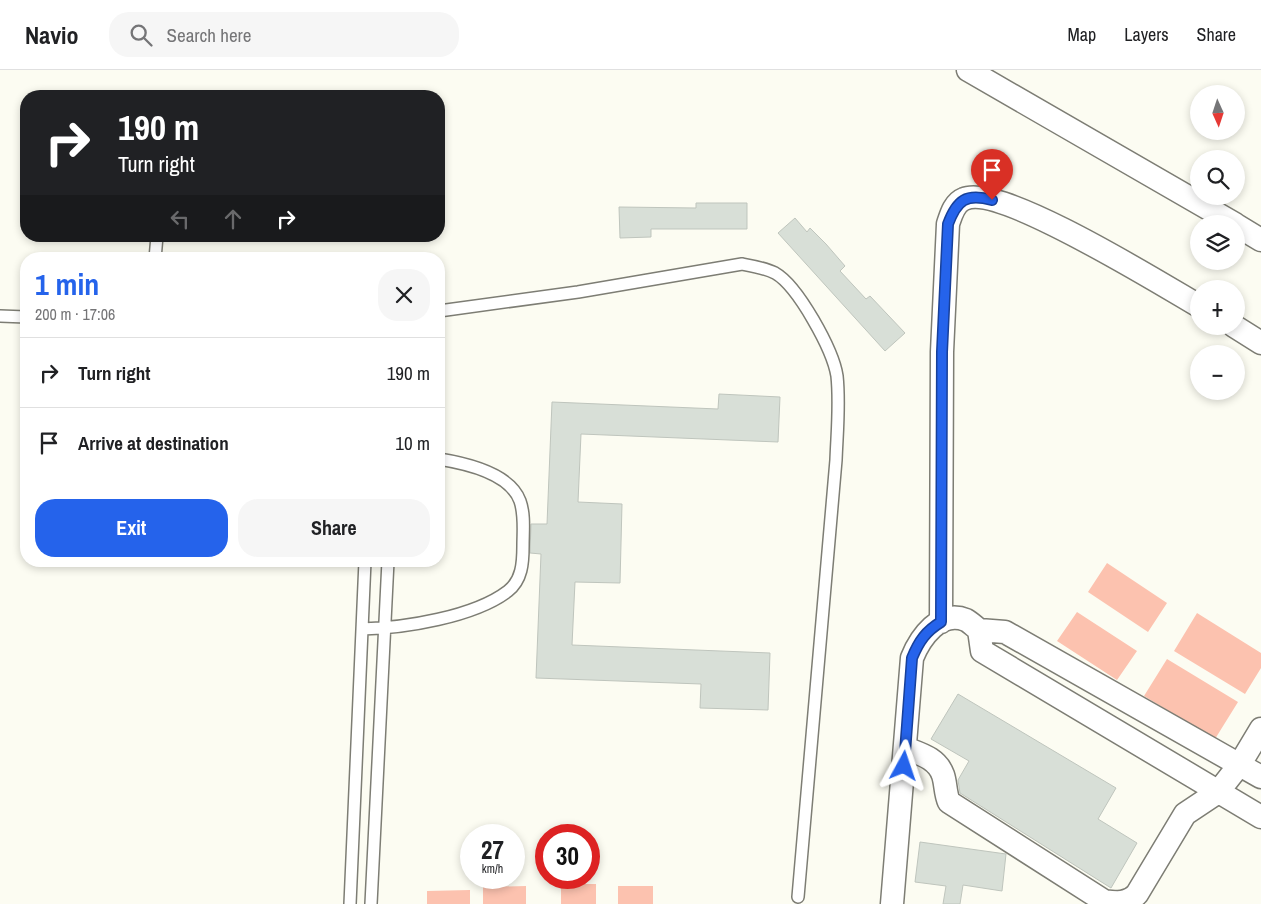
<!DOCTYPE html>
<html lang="en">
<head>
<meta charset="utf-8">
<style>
	:root { --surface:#fff; --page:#f6f6f6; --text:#202124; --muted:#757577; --line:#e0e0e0; --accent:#2563eb }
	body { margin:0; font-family:"Archivo Narrow",sans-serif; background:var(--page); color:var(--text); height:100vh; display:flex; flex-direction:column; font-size:19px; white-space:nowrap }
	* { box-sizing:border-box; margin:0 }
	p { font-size:16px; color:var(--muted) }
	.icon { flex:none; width:28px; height:28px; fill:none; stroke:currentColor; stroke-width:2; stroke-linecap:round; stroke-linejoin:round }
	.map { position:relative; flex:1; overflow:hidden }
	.panel { position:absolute; left:20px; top:182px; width:425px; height:315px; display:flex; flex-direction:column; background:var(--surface); border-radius:20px; box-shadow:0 2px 8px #0003 }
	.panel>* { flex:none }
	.top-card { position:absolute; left:20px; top:20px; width:425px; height:152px; border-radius:20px; box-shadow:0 2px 8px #0003; background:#202124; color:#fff; overflow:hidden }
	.needle { width:32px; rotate:177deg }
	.fabs { position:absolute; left:1190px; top:15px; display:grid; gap:10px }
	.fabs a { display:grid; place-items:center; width:55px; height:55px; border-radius:50%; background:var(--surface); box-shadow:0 2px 8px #0003; font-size:25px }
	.speed { position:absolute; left:460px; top:754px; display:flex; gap:10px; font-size:25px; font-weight:700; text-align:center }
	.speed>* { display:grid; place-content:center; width:65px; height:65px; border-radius:50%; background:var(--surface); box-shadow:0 2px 8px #0003; line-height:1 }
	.speed small { font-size:12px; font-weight:400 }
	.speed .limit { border:8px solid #d22; background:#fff; color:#111 }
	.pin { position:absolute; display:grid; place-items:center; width:42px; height:42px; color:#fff; margin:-51px -21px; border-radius:50% 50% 50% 0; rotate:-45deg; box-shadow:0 0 5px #0007 }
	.pin .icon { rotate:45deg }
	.me { position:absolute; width:55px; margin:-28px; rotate:5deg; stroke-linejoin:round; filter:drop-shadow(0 0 4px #0008) }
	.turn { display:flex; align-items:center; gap:18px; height:105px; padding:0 15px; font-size:22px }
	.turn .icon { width:65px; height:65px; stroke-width:2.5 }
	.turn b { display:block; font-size:35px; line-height:42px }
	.lanes { display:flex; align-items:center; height:48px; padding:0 15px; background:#0003; justify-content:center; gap:25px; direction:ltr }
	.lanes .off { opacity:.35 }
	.round { display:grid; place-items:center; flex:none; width:52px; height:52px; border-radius:20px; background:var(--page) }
	.head { display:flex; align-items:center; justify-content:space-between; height:85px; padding:0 15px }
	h1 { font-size:30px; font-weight:700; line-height:38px; color:var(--accent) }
	.cta { display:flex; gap:10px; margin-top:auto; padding:10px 15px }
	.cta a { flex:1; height:58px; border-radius:20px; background:var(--accent); color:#fff; font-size:20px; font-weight:700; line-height:58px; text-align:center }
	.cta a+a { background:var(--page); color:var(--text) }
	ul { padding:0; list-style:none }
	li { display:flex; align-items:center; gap:15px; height:70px; padding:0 15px; border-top:1px solid var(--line) }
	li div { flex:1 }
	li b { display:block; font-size:19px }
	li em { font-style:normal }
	header { display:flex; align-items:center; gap:30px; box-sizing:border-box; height:70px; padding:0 25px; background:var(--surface); border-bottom:1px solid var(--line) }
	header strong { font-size:24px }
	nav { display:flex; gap:28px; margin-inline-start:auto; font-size:18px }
	.search { width:350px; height:45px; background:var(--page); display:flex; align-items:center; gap:12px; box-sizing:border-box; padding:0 18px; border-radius:20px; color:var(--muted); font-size:19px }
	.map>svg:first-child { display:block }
	.green { fill:#fcc2af }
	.building { fill:#d8dfd7; stroke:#bfc5bd }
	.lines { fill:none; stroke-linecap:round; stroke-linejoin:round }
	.lane-casing { stroke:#7d7d74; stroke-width:14 }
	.street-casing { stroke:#7d7d74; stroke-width:25 }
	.lane { stroke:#fff; stroke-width:11 }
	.street { stroke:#fff; stroke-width:22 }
	.route-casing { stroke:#184099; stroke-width:12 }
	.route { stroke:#2563eb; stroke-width:9 }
</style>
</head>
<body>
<header>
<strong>Navio</strong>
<div class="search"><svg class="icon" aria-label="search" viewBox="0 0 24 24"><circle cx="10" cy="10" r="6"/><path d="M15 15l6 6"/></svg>Search here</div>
<nav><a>Map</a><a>Layers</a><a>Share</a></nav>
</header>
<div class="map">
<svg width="1261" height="834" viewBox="0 0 1261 834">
	<rect width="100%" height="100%" fill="#fcfcf2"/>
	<path class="green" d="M1107 493 1167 533 1148 562 1088 522Z
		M1077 542 1137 581 1117 610 1057 571Z
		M1197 543 1261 583V598L1245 624 1174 581Z
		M1167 589 1238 632 1215 669 1144 626Z
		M561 814H596V834H561Z
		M526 816V834H483V817Z
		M618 816H653V834H618Z
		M470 820V834H427V821Z"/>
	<path class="building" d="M696 133H747V159H651V167L620 168 619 137 696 138Z
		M795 148 807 162 810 158 826 174 845 196 840 201 866 229 870 226 905 263 885 281 778 163Z
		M719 324 780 327 778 372 581 364 578 432 622 434 620 513 575 512 572 575 770 583 768 640 700 638 701 614 536 608 541 484 530 483 531 454H547L552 332 718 339Z
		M958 624 1116 718 1098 749 1137 773 1111 818 960 723 958 710 969 691 931 669Z
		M920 772 1006 784 1002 821 963 815 960 834H943L946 816 915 812Z"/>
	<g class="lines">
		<g class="lane-casing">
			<path id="lane" d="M155 189 157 166
				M439 241 578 222 742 194C753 196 765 198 775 203 798 216 833 280 837 306 840 334 837 363 836 390L798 827
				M0 246 26 247
				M362 559C404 558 474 547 508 521 522 510 523 493 523 476 523 461 525 445 520 431 510 403 464 393 439 389
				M350 834 365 491
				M371 834 388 491"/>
		</g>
		<g class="street-casing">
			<path id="street" d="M968 0 1235 154
				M1236 155 1261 170
				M1234 256 1261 273
				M941 552 942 282 948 154C951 145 954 133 964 129 999 113 1161 214 1199 236
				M905 678C920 684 937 688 943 705 946 714 945 723 949 732L1104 831C1117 833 1127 834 1137 824L1185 744 1218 722 1240 694 1261 659
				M1261 707 1005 562 979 560 982 581 1261 747
				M892 834 912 588C920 568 940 539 966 550 970 552 975 557 979 560"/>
		</g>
		<use href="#lane" class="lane"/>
		<use href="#street" class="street"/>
	</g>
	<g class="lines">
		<g class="route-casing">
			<path id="route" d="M904 696 912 588C919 571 926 561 941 552L942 282 948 154C957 130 966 123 992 130"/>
		</g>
		<use href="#route" class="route"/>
	</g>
</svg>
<div class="fabs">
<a><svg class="needle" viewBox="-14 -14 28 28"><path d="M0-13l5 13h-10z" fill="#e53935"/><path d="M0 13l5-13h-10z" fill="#757577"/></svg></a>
<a><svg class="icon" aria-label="search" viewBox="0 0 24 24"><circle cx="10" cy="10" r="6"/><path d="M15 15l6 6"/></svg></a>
<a><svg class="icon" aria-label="layers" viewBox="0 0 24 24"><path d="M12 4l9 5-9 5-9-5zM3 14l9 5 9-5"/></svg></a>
<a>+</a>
<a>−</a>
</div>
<div class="speed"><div>27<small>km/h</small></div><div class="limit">30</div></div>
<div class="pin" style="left:992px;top:130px;background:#d93025"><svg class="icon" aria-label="arrive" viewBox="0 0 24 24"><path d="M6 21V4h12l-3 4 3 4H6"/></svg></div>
<svg class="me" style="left:904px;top:696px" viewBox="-20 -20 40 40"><path d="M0-17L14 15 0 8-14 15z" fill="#2563eb" stroke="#fff" stroke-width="4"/></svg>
<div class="top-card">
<div class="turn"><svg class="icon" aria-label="right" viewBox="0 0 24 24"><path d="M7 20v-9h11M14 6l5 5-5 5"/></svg><div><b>190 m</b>Turn right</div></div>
<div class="lanes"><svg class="icon off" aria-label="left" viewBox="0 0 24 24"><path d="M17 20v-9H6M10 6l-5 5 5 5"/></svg><svg class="icon off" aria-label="ahead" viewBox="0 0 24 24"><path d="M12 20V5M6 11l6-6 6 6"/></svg><svg class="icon" aria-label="right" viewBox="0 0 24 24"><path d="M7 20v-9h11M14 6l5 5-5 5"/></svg></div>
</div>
<section class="panel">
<div class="head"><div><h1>1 min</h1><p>200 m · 17:06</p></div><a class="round"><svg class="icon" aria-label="close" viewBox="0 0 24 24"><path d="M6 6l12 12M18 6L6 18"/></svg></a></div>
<ul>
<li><svg class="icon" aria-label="right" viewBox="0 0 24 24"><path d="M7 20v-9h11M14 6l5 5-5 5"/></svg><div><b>Turn right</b></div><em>190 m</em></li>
<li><svg class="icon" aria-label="arrive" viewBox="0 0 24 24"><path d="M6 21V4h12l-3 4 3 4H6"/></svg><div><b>Arrive at destination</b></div><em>10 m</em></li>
</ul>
<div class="cta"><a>Exit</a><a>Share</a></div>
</section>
</div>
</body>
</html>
